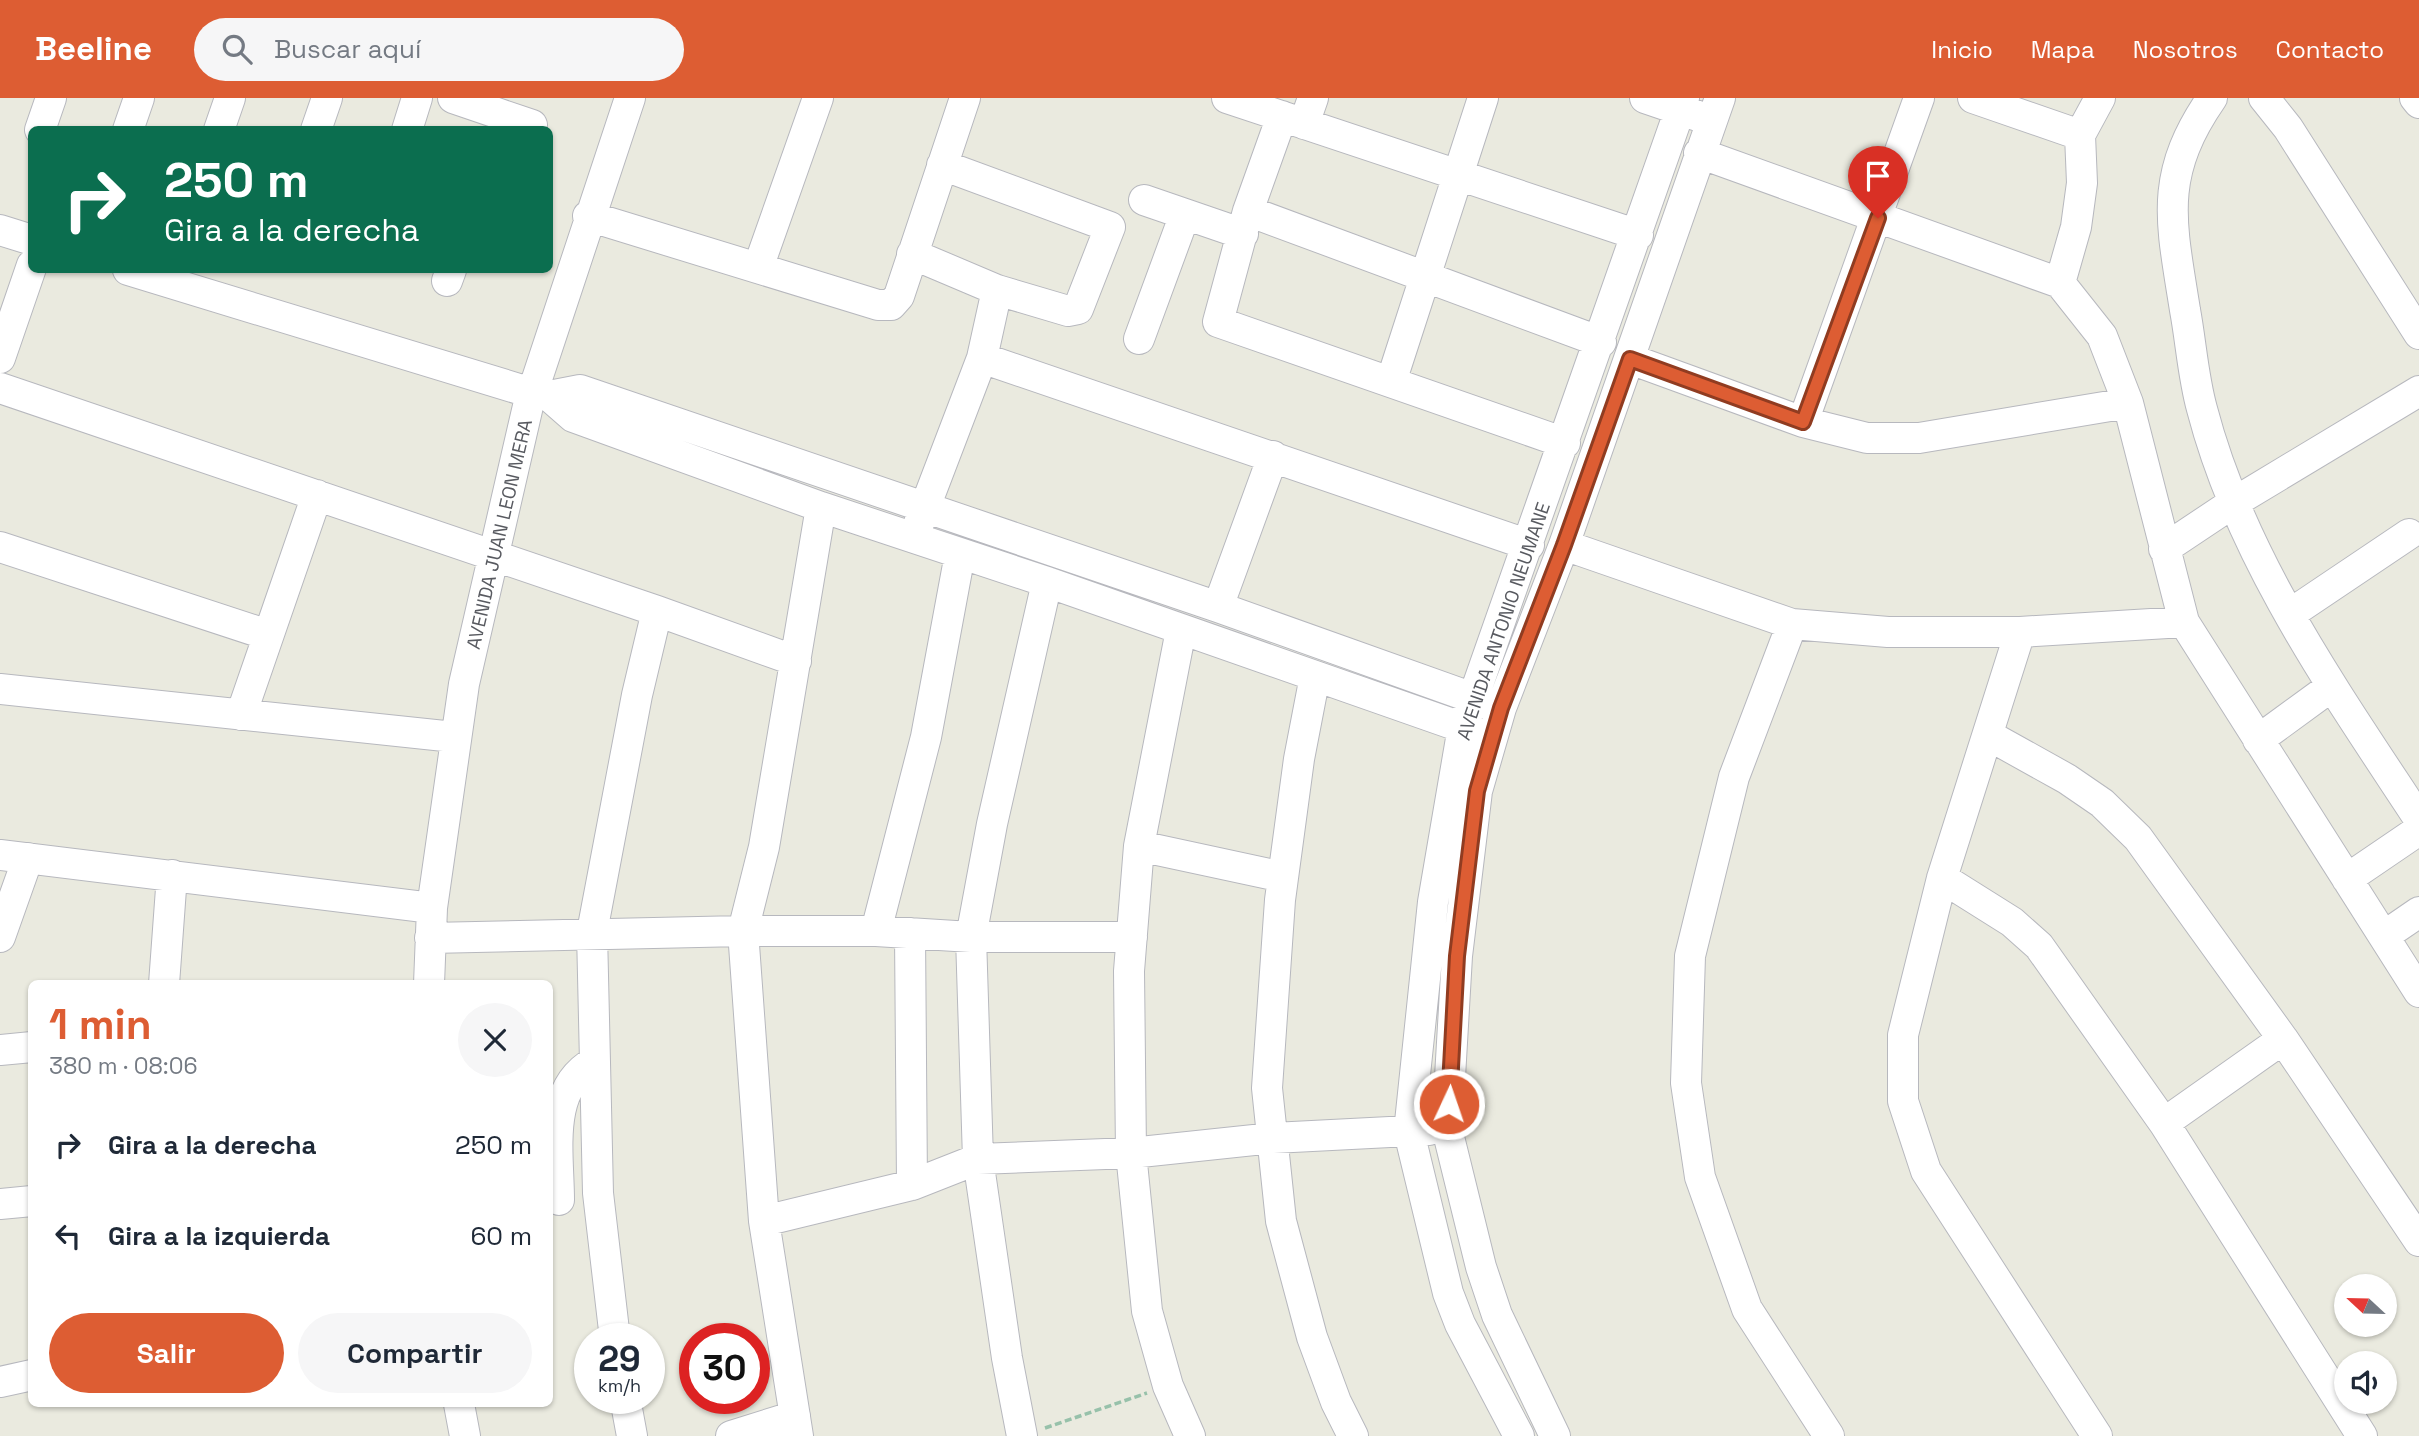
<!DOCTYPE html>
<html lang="es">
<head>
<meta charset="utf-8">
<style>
	:root { --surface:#fff; --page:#f6f6f7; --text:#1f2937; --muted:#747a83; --accent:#dd5d33 }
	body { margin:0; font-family:"Space Grotesk",sans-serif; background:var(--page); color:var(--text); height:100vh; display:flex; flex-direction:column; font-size:26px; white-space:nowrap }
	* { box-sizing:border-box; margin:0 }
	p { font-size:23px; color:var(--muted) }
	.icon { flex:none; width:38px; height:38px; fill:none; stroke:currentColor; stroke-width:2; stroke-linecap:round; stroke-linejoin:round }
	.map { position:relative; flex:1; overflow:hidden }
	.panel { position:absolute; left:28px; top:882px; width:525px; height:427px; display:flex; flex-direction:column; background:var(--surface); border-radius:10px; box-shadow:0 2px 5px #0004 }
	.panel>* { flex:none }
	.hud { position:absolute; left:28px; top:28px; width:525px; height:147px; border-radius:10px; box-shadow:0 2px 5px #0004; background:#0b6e4f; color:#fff; overflow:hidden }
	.needle { width:46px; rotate:292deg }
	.fabs { position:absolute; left:2334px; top:1176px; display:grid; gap:14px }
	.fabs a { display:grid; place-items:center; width:63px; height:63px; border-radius:50%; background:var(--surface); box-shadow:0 2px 5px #0004; font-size:35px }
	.speed { position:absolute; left:574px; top:1225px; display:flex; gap:14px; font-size:35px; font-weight:700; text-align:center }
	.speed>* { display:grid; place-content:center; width:91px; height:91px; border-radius:50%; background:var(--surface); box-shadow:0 2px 5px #0004; line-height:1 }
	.speed small { font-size:18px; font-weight:400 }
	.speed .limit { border:10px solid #d22; background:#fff; color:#111 }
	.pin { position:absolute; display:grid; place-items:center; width:60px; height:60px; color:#fff; margin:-72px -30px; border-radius:50% 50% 50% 0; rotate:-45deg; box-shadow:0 0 7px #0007 }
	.pin .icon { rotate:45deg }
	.me { position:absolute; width:77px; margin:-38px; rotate:3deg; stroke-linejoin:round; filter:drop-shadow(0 0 5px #0008) }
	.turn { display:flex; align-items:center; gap:24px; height:147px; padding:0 21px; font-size:32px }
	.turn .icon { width:91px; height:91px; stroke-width:2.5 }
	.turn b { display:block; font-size:49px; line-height:60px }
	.round { display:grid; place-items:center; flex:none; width:74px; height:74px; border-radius:37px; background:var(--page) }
	.head { display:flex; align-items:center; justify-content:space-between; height:119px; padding:0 21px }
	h1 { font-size:42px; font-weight:700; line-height:52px; color:var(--accent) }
	.cta { display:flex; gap:14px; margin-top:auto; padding:14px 21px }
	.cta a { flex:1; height:80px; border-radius:42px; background:var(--accent); color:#fff; font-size:28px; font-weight:700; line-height:80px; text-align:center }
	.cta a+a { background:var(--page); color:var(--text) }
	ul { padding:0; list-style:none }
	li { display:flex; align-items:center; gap:21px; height:91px; padding:0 21px }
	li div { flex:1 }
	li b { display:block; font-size:26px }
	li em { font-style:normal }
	header { display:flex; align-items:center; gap:42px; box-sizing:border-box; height:98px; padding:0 35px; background:var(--accent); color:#fff }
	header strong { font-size:33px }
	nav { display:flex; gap:38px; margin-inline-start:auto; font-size:24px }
	.search { width:490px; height:63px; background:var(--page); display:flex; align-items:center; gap:18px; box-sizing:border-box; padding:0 24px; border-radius:38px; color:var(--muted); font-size:26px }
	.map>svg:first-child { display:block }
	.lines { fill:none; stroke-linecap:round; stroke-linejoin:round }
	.minor-casing { stroke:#b7b8be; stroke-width:32 }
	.path { stroke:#97c1aa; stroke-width:3.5; stroke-dasharray:7 3.5; stroke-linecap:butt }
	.minor { stroke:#fff; stroke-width:30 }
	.route-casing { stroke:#903c21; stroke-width:18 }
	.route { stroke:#dd5d33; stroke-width:12 }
	.labels { text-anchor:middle; stroke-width:5; stroke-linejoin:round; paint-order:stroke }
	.street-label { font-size:19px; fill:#585a60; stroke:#fff }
</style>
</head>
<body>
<header>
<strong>Beeline</strong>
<div class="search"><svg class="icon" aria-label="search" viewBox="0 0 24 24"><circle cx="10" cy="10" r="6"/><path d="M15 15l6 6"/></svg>Buscar aquí</div>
<nav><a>Inicio</a><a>Mapa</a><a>Nosotros</a><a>Contacto</a></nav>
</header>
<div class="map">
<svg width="2419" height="1338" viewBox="0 0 2419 1338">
	<rect width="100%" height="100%" fill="#eaeadf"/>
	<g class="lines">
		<g class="minor-casing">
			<path id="minor" d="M453 0 532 27
				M1227 0 1638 137
				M1645 0 1698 18
				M1973 0 2080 37
				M2212 0C2158 78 2171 123 2185 212 2191 244 2193 279 2202 311 2241 461 2335 593 2419 721
				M2264 0 2288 30 2419 236
				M2415 0 2419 5
				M1282 18 1248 113 1218 224 1565 345
				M1304 26 1313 0
				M40 32 51 0
				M128 32 139 0
				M219 32 230 0
				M316 32 327 0
				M407 32 417 0
				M1699 55 2060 185 2102 238 2128 305
				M942 67 1110 129 1078 211 1068 213 997 192
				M1144 102 1243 136
				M1248 113 1601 244
				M588 118 878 207H891L899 198 965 0
				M0 132 32 142
				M912 156 997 192 982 260 919 425
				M758 170 818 0
				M128 172 532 295 549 298 580 292 1218 509 1501 610
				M447 183 451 172
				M2060 185 2076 129 2082 85 2080 37 2100 0
				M1139 241 1185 116
				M0 260 32 167
				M982 260 1529 447
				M1630 261 1803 324 1867 340H1919L2128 305 2184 524 2419 894
				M1391 284 1483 0
				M0 290 657 513 796 563
				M549 298 573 319 821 409 1047 484 1481 636
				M1803 324 1919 0
				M1564 447 1792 526 1888 534H2020L2184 524
				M0 449 268 537
				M2164 451 2233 405 2419 293
				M1218 509 1273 358
				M2290 516 2409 436
				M1792 526 1734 679 1690 858 1686 985 1700 1079 1747 1211 1829 1338
				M1181 532 1139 748 1129 873 1131 1055 1147 1213 1168 1288 1190 1338
				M2020 534 1942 780 1903 937V1003L1926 1073 2097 1338
				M1315 578 1299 661 1280 802 1267 990 1281 1123 1312 1239 1336 1304 1353 1338
				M0 591 454 639
				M241 617 317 397
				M1988 637 2067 681 2102 705 2138 740 2283 941 2419 1143
				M2258 642 2332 588
				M1139 748 1283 779
				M0 757 432 810
				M1942 780 2012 824 2039 848 2164 1025 2362 1338
				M2347 781 2419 732
				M876 833 926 639 960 456
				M910 835 912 1087
				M2384 838 2419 814
				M0 839 28 760
				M430 840 743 833H876L971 839H1132
				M164 886 172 777
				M429 886 432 810 464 586 528 308 630 0
				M0 952 32 949
				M2164 1025 2283 941
				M559 1102C559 1055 546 990 594 964
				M0 1106 32 1103
				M764 1123 912 1087 978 1061 1131 1055 1273 1040 1429 1032
				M615 1241 598 1095 592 834 637 597 657 513
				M0 1284 32 1277
				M625 1300 632 1338
				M459 1306 465 1338
				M731 1338 795 1318
				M798 1338 764 1123 743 833 764 749 821 409
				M1022 1338 1007 1260 978 1061 971 839 992 726 1047 484
				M1519 1338 1460 1226 1448 1195 1409 1034 1433 804 1463 629 1684 0
				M1555 1338 1497 1217 1481 1169 1447 1031 1457 858 1477 693 1501 610 1564 447 1720 0"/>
		</g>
		<path class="path" d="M1045 1330 1147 1295"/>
		<use href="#minor" class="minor"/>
	</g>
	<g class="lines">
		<g class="route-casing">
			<path id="route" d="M1449 1006 1457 858 1477 693 1501 610 1564 447 1630 261 1803 324 1878 120"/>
		</g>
		<use href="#route" class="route"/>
	</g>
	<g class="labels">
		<g class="street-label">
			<text transform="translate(499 436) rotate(-77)" y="7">AVENIDA JUAN LEON MERA</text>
			<text transform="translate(1503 523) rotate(-71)" y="7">AVENIDA ANTONIO NEUMANE</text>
		</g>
	</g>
</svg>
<div class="fabs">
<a><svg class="needle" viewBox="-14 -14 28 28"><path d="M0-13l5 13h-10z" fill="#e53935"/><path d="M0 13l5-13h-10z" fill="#747a83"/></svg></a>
<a><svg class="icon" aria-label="sound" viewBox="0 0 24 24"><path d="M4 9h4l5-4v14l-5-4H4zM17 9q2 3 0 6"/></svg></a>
</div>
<div class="speed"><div>29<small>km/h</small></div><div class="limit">30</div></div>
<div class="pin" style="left:1878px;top:120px;background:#d93025"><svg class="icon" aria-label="arrive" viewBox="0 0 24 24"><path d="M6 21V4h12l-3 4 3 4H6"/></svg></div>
<svg class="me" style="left:1449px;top:1006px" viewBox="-20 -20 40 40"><circle r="17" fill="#dd5d33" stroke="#fff" stroke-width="3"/><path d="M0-11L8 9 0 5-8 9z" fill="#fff"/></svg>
<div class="hud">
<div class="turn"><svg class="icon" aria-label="right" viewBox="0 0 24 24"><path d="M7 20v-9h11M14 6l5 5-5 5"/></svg><div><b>250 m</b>Gira a la derecha</div></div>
</div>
<section class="panel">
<div class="head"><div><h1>1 min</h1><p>380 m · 08:06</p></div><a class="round"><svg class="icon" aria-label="close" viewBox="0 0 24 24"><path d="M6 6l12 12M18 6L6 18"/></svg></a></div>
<ul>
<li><svg class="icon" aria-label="right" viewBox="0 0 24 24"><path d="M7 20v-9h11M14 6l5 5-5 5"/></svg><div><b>Gira a la derecha</b></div><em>250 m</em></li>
<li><svg class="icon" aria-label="left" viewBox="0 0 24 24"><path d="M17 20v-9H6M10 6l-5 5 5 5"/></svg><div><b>Gira a la izquierda</b></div><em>60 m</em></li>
</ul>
<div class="cta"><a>Salir</a><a>Compartir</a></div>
</section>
</div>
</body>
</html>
